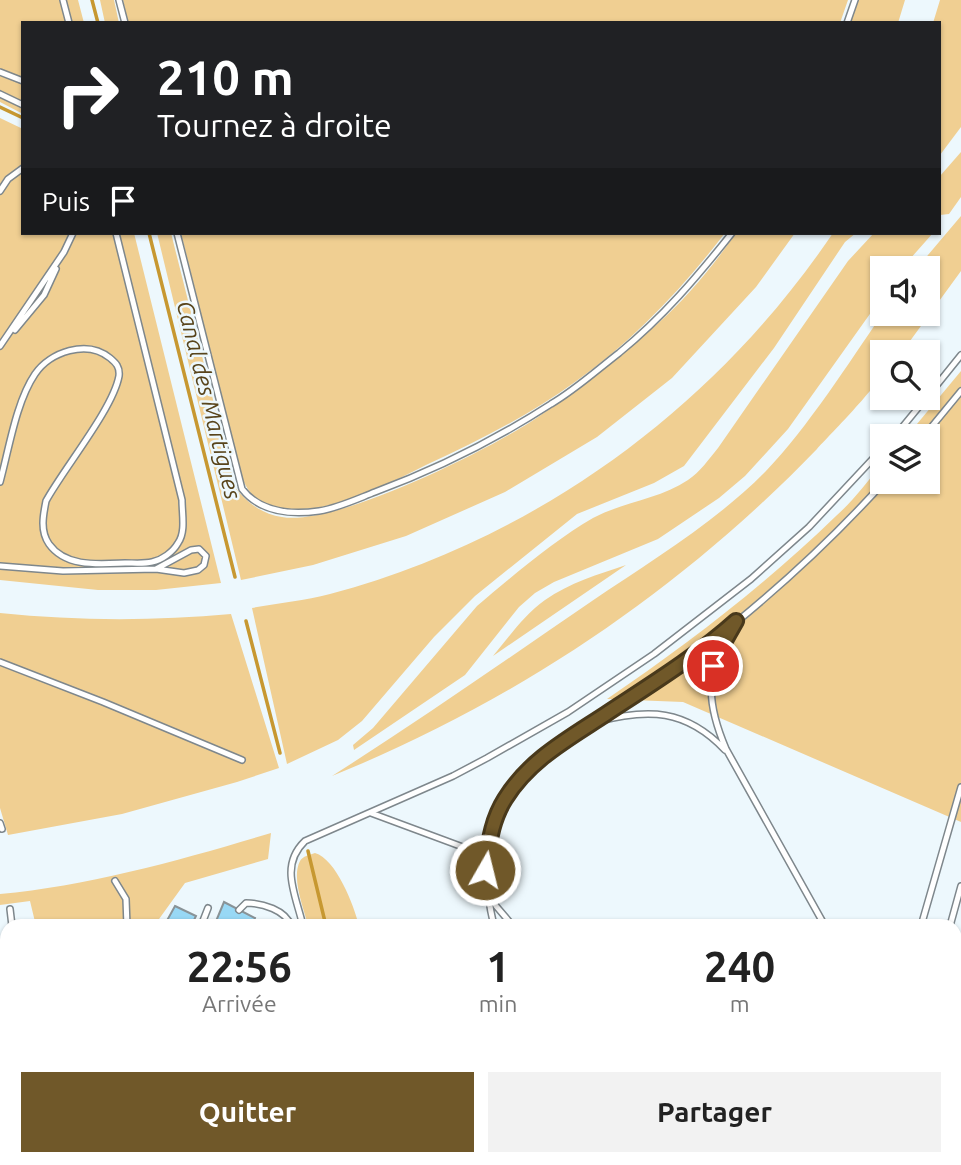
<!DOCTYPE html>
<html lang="fr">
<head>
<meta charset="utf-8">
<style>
	:root { --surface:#fff; --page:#f2f2f2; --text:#222; --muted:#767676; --accent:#705829 }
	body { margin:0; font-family:Ubuntu,sans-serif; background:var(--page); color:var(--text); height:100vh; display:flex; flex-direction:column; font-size:26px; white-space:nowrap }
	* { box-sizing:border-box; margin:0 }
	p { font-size:23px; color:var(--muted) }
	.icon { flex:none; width:38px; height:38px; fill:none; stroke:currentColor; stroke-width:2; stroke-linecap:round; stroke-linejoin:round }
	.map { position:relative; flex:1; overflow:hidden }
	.sheet { position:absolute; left:0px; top:919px; width:962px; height:247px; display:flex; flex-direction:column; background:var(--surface); border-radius:21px 21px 0 0; box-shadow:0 2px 5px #0004 }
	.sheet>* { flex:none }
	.hud { position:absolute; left:21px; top:21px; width:920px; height:214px; border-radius:0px; box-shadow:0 2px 5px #0004; background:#202124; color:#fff; overflow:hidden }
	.tools { position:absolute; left:870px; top:256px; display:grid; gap:14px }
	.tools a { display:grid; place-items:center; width:70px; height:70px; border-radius:0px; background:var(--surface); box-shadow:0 2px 5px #0004; font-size:35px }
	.pin { position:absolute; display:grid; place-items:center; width:60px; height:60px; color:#fff; margin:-30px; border:4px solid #fff; border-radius:50%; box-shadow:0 2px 7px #0007 }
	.me { position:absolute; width:77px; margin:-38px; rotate:8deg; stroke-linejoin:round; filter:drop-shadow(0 0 5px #0008) }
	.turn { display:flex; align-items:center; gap:24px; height:147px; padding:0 21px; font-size:32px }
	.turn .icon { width:91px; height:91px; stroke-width:2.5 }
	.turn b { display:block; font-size:49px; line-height:60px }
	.then { display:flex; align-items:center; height:66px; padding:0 21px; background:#0003; gap:14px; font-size:26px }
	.eta { display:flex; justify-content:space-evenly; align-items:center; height:119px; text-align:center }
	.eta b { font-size:42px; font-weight:600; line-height:49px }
	.button { display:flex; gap:14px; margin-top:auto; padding:14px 21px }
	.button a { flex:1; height:80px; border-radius:0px; background:var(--accent); color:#fff; font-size:28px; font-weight:600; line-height:80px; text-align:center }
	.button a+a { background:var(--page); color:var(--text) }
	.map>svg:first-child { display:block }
	.green { fill:#f0cf92 }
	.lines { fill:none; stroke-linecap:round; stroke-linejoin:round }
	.stream { stroke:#c79831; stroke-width:3.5 }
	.building { fill:#98d8f5; stroke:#899397; stroke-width:2 }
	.lane-casing { stroke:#7e878c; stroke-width:8 }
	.lane { stroke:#fff; stroke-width:5 }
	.route-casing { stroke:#49391b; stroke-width:18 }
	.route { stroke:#705829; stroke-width:12 }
	.labels { text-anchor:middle; stroke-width:5; stroke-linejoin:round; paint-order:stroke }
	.water-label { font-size:23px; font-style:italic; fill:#58441b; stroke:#edf8fd }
</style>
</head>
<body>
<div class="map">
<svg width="961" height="1165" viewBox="0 0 961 1165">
	<rect width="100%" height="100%" fill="#edf8fd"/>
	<path class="green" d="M0 0H78L84 23H23V114L0 102Z
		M100 0H114L119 23H105Z
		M123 0H848L840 23H128Z
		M857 0H905L898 23H849Z
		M940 0H961V127L940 155V23H933Z
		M0 118 23 129V233H134L221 583 156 590H98L0 580Z
		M961 152V197L949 214 940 215V176Z
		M961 216V271L902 352H882C882 358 883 366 882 373 880 384 828 437 817 449 680 591 515 702 332 776 420 720 506 660 592 601 651 561 716 522 766 471 808 427 848 364 883 313H928V268H917Z
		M157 233H171L235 487C247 503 262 514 282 517 334 527 493 448 538 417 579 389 618 357 656 325 687 298 713 266 736 233H795L756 287 672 378 597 437 505 492 406 536 313 565 241 580Z
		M181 233H725C682 289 633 341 575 382 528 416 478 441 426 465 392 482 355 501 317 508 302 510 279 510 265 504 252 498 247 489 241 476Z
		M833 233H856L845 242 774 348 684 466 654 483 577 514 475 596 434 637 362 721 338 740 287 764 252 608C277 603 305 601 330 594 536 539 714 409 833 233Z
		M874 233H933L902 268H882V297L788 429 745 476 719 498 658 539 554 582 535 593 519 607 465 675 354 750 353 745 373 728 477 606C510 578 556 539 593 518 623 502 660 499 688 480 700 472 709 459 718 448L848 261Z
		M961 371V822L683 702 607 699C688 644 766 584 836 516 853 501 867 482 882 464V481H928V436H907Z
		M626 565 493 656C509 637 524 615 545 600 569 583 599 574 626 565Z
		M0 613C77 621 154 621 231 614L279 768 237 782 122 814 8 835 0 808Z
		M271 833 268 859 185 883 154 926H36L30 901 0 905V894C89 886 185 859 271 833Z
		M315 853C336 859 354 905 359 926H308C304 909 291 878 300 861 303 856 309 855 315 853Z
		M248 1159 264 1163 267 1159H316L313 1165H243Z"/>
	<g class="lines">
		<path class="stream" d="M92 0 98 23
			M0 107 23 118
			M149 233 235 577
			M246 621 280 753
			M308 851 326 926
			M381 1158 382 1165"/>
	</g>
	<path class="building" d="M224 902 255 918 252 926H214Z
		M175 906 196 916 191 926H164Z
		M106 1158H140L141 1159 138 1165H119Z
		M163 1158H187L184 1165H177Z
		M204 1158H228L225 1165H217Z"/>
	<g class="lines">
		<g class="lane-casing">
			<path id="lane" d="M63 0 69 23
				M119 0 125 23
				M847 23 855 0
				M0 72 23 81
				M0 94 23 105
				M0 191 8 179 23 168
				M177 233 242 489C260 512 291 515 319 511 338 508 357 499 375 492 437 469 495 440 551 404 575 390 597 370 619 353 663 317 697 277 732 233
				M15 330 44 295 56 269
				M0 346 64 252 73 233
				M928 396 961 355
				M895 436 927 397
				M924 436 961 391
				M0 482C9 449 16 402 35 374 50 352 87 339 110 358 116 363 120 367 119 376 113 409 64 468 46 501 43 516 40 531 49 544 66 568 100 564 125 563 134 563 144 564 152 562 162 560 173 552 178 543 186 532 182 514 182 500L116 233
				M0 566 63 571 156 569 184 573 198 570 204 565 206 556 199 549 191 550 156 569
				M733 627C706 672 705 700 726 749L825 926
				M0 662 103 702 242 760
				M596 722C648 708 686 709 725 750
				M371 813 487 856
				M0 823 2 829
				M115 881 126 899 127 926
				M489 892 496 906 513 926
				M10 909 12 926
				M239 910 246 903C262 903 286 910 291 926
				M201 926 208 908
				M303 926C296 895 279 866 305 841L453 776 487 758 568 712 654 654 751 579 809 527 882 449
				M494 926C484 884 481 841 503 801 526 758 576 734 616 707 656 681 696 654 734 624 788 580 838 533 885 481
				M921 926 961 787
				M950 926 961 886
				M956 995 961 977
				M0 1039 7 1016
				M0 1103 7 1116
				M68 1158 80 1165
				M149 1158 162 1165
				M325 1158 327 1165
				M411 1158 413 1165
				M443 1158 444 1165
				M549 1158 550 1165
				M197 1165 198 1162
				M852 1165 854 1158
				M881 1165 883 1158
				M888 1165 890 1158"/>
		</g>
		<use href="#lane" class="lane"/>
	</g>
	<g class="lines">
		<g class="route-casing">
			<path id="route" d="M485 870C489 845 491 821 505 799 529 760 568 739 606 714 650 685 697 656 736 621L719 651 713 666"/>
		</g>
		<use href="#route" class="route"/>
	</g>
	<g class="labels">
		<g class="water-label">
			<text transform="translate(209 400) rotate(76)" y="8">Canal des Martigues</text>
		</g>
	</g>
</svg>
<div class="tools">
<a><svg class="icon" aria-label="sound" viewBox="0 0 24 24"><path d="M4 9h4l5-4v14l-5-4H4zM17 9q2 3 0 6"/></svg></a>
<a><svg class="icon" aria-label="search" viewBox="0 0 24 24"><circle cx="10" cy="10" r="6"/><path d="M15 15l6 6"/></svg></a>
<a><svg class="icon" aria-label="layers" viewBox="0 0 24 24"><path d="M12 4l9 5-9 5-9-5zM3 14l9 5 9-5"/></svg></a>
</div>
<div class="pin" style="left:713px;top:666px;background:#d93025"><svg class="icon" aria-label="arrive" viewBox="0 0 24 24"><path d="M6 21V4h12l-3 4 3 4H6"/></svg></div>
<svg class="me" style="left:485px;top:870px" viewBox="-20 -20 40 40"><circle r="17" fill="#705829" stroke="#fff" stroke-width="3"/><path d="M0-11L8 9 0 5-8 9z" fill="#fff"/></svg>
<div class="hud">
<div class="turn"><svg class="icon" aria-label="right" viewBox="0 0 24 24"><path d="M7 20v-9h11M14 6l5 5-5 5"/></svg><div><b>210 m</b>Tournez à droite</div></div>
<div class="then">Puis<svg class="icon" aria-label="arrive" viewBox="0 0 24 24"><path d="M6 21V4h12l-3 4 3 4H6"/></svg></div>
</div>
<section class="sheet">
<div class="eta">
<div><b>22:56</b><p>Arrivée</p></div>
<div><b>1</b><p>min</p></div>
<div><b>240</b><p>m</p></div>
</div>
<div class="button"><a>Quitter</a><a>Partager</a></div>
</section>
</div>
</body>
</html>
